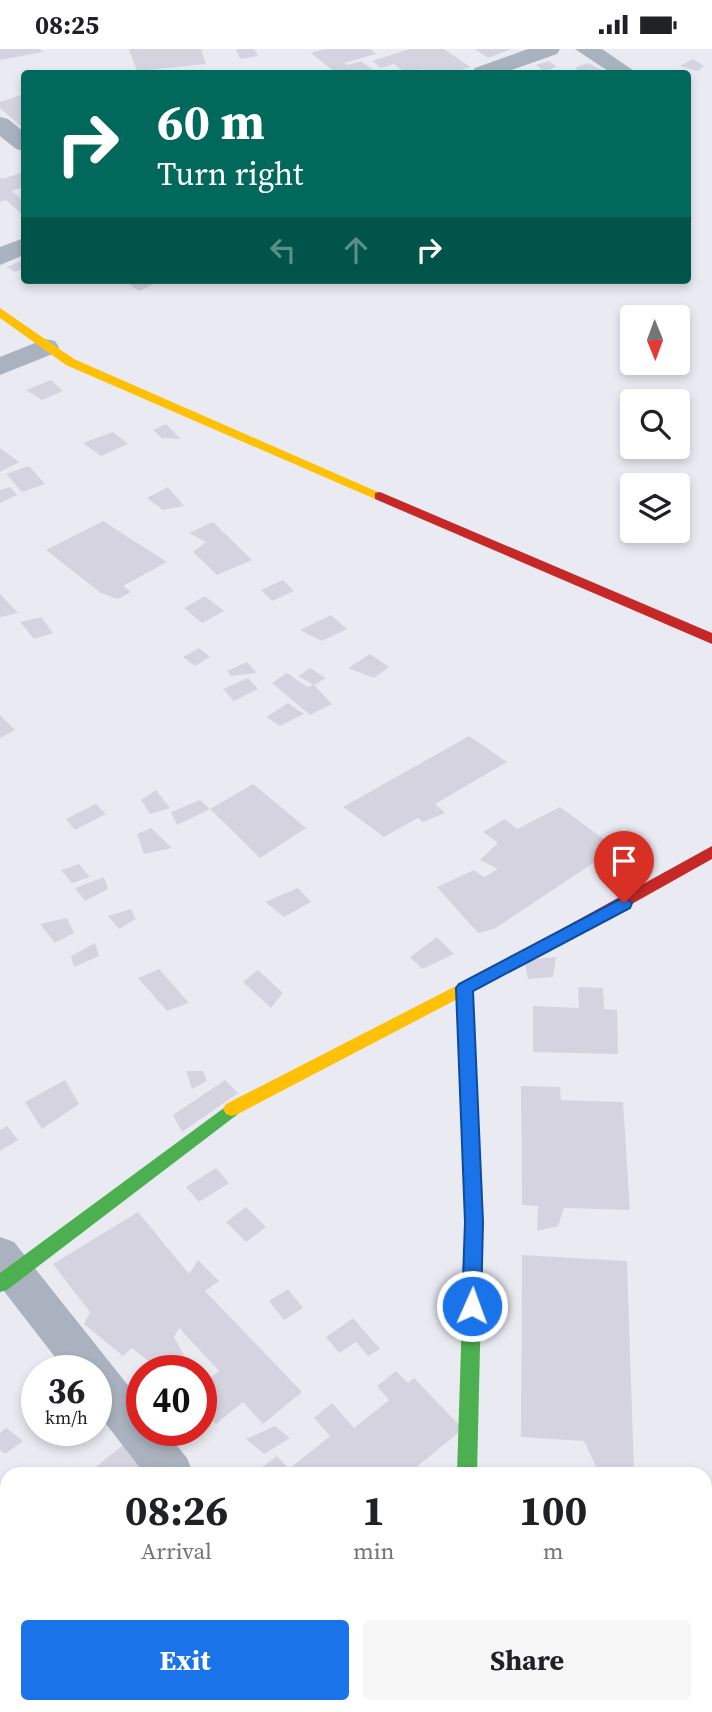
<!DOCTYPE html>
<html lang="en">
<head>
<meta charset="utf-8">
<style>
	:root { --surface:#fff; --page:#f6f6f6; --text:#202124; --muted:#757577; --accent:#1a73e8 }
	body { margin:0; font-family:"Source Serif 4",serif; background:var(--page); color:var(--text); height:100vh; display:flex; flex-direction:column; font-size:26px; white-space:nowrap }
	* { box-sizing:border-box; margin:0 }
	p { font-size:23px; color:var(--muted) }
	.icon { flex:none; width:38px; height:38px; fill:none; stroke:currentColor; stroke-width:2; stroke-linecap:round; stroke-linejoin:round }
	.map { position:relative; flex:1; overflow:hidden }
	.side { position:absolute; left:0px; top:1418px; width:712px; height:247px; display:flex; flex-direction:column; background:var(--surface); border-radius:21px 21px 0 0; box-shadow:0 4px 10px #0003 }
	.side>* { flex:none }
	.hud { position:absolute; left:21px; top:21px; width:670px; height:214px; border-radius:7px; box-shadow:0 4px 10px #0003; background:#00695c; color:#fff; overflow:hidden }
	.needle { width:46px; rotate:179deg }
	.buttons { position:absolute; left:620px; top:256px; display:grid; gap:14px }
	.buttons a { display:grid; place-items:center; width:70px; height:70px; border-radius:7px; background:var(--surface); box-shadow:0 4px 10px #0003; font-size:35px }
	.speed { position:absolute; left:21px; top:1306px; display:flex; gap:14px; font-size:35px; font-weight:700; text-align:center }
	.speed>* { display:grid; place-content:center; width:91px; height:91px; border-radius:50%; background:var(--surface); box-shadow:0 4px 10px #0003; line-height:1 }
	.speed small { font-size:18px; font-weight:400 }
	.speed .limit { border:10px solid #d22; background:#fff; color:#111 }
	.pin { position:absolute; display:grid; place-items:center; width:60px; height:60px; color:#fff; margin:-72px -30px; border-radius:50% 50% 50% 0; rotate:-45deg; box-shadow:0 0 7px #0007 }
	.pin .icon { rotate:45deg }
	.me { position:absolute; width:77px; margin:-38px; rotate:2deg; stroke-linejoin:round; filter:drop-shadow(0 0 5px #0008) }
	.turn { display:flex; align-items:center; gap:24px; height:147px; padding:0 21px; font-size:32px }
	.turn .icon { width:91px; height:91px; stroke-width:2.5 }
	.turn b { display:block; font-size:49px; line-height:60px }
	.lanes { display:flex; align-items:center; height:66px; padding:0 21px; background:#0003; justify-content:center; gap:35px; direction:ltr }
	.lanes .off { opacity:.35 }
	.eta { display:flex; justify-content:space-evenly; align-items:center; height:119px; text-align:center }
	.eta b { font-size:42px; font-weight:700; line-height:49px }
	.button { display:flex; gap:14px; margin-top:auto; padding:14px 21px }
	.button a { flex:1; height:80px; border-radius:7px; background:var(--accent); color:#fff; font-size:28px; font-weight:700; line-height:80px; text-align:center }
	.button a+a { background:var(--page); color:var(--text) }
	.status { display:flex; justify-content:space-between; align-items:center; height:49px; padding:0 35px; background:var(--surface); direction:ltr }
	.status svg { height:19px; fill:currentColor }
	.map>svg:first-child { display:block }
	.building { fill:#d6d3e0 }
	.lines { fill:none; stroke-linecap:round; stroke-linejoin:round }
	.street { fill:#a9b2be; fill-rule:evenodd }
	.fast { fill:#4caf50; fill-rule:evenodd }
	.slow { fill:#ffc107; fill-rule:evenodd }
	.jam { fill:#c62828; fill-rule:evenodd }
	.route { fill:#1a73e8; stroke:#114b97; stroke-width:2 }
</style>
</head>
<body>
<div class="status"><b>08:25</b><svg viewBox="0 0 49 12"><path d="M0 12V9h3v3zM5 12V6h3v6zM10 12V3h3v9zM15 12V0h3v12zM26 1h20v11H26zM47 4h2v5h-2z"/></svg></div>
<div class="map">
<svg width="712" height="1663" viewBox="0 0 712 1663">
	<rect width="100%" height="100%" fill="#eaebf2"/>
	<path class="building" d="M0 0H39L43 3 0 11Z
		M129 0H201L206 15 137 22Z
		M236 0H254L258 7 240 10Z
		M325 0H370L376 5 344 14 348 16 361 12 373 21 362 24 335 23 311 4Z
		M410 0H444L470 18 451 24H436L422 20 406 24 394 15 381 19 372 12Z
		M475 0H512L488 9Z
		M693 10 704 17 698 22 680 17Z
		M549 12 557 18 544 22 536 16Z
		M588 14 607 24H584L575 19Z
		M24 45V80L0 59V53Z
		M24 123V138L12 142 24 153V167L6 151 0 153V128L2 130Z
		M20 212 24 219 15 223 7 218Z
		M137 231H162L139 242 129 235Z
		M51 331 63 342 42 351 26 341Z
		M166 375 181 390 162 389 153 381Z
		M113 383 128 395 101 407 83 394Z
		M0 399 19 413 0 423Z
		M29 417 45 435 22 443 6 425Z
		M10 438 17 446 0 454V441Z
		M168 438 184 457 163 461 147 449Z
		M103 472 167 513 123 537 131 543 118 550 101 544 46 501Z
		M213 473 252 511 217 526 193 503 206 493 189 484Z
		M283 531 294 542 272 552 261 541Z
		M0 545 18 564 0 568Z
		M205 547 224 562 202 574 184 559Z
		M331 566 347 580 322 592 300 581Z
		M41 568 53 584 34 590 20 573Z
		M199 599 210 608 195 617 183 608Z
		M370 605 389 618 374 629 348 619Z
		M247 613 257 624 231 627 227 622Z
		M310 619 326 629 314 636 298 627Z
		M287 624 307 638 314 636 332 655 310 666 272 634Z
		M248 629 258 640 234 652 223 640Z
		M288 654 304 665 280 677 266 668Z
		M0 666 15 681 0 689Z
		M469 687 507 713 435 755 445 764 423 773 418 769 384 788 343 758Z
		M253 735 306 779 260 809 210 760Z
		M156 741 170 759 150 765 141 751Z
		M200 751 210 760 177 776 171 763Z
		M96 755 106 765 75 781 66 770Z
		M560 758 616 799 494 880 478 884 437 838 474 821 484 828 498 820 480 811 498 794 483 783 505 770 517 780Z
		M151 779 172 799 144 805 137 785Z
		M79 815 90 828 72 834 61 821Z
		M104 828 108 840 85 852 75 839Z
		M298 839 311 853 284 868 265 853Z
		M131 860 136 870 119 880 108 867Z
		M67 869 74 884 55 894 40 875Z
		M437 888 454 905 422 920 410 908Z
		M95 894 99 907 74 918 71 907Z
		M556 908 553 928 528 930 524 911Z
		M159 920 189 954 167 962 138 929Z
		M258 921 283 944 271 959 243 933Z
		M578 938 603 939 604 960 617 961 618 1005 533 1003V957L579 959Z
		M186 1022H203L207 1032 192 1040Z
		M65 1031 79 1055 42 1080 25 1053Z
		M225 1031 238 1044 182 1083 173 1066Z
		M521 1037 560 1038 561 1051 623 1053 630 1161 564 1159 558 1177 537 1182 538 1157 522 1156Z
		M7 1077 18 1091 0 1102V1081Z
		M216 1119 229 1134 199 1153 186 1138Z
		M246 1158 266 1178 246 1193 226 1173Z
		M138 1163 189 1225 198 1211 219 1232 205 1242 302 1343 263 1375 243 1353 216 1375 201 1360V1336L219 1322 179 1279 174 1288 184 1306 157 1319 132 1299 123 1307 84 1275 90 1263 53 1215Z
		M522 1206 627 1212 634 1424H599L584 1392 521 1388Z
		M288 1240 303 1259 284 1271 269 1252Z
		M353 1269 380 1300 368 1307 356 1293 339 1304 326 1288Z
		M396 1322 408 1334 414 1329 463 1380 409 1424H254L277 1407 289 1420 330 1387 314 1369 332 1354 354 1379 389 1351 377 1337Z
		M275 1377 290 1389 264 1405 246 1390Z
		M6 1379 23 1392 5 1405 0 1401V1384Z
		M127 1393 148 1417 139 1424H88Z
		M48 1657H116L110 1663H53Z
		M605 1657H635V1663H606Z"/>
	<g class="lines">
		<path class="street" d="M528 0H560L557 5 503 24H472L475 19Z
			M575 0H602L637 24H611Z
			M0 68 8 70 24 83V102L16 100 0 87Z
			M24 189V206L0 216V198Z
			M45 290 55 292 59 298 55 304 0 326V308Z
			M0 1188 14 1193 142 1354V1381H164L187 1409 193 1424H144L96 1362V1321H65L0 1237Z
			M705 1462H712V1506H705Z
			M130 1657H183L180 1663H127Z
			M430 1657H478V1663H430Z"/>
		<path class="fast" d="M465 932 471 934 473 939 483 1173 477 1424H457L465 1173 457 939 459 934Z
			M232 1053 238 1055 241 1060 238 1065 7 1241 0 1243V1224Z"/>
		<path class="slow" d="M0 259 74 310 387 447 385 450H375L66 316 0 269Z
			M526 901 532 903 534 907 532 911 238 1065 232 1067 226 1065 223 1060 226 1055Z"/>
		<path class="jam" d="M380 443 712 584V595L375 450V444Z
			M712 797V810L532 911H520L518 907 520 903Z"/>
	</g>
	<path class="route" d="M624 848 632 854 630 859 473 942 483 1173 481 1257 478 1263 472 1265 465 1263 462 1257 465 1173 456 939 459 935Z"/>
</svg>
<div class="buttons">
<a><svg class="needle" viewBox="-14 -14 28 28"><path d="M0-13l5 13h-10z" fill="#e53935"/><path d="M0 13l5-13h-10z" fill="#757577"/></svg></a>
<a><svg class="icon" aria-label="search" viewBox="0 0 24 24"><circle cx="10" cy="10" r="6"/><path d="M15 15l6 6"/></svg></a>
<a><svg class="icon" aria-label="layers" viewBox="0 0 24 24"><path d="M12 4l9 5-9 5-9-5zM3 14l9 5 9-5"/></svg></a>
</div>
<div class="speed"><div>36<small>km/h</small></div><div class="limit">40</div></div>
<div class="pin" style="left:624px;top:854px;background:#d93025"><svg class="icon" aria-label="arrive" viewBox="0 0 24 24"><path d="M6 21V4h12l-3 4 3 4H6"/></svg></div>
<svg class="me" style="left:472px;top:1257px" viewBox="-20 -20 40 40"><circle r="17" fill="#1a73e8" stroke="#fff" stroke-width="3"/><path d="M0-11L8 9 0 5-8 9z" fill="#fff"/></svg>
<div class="hud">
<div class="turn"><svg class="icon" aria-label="right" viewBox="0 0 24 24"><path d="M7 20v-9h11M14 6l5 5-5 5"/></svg><div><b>60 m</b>Turn right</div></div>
<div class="lanes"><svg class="icon off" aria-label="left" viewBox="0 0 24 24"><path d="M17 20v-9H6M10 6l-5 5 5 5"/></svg><svg class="icon off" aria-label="ahead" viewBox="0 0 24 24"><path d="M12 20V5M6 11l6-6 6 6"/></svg><svg class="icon" aria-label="right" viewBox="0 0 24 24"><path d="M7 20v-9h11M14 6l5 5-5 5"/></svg></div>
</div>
<section class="side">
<div class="eta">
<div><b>08:26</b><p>Arrival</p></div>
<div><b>1</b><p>min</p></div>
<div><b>100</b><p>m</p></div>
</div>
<div class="button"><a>Exit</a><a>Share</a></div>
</section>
</div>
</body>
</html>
